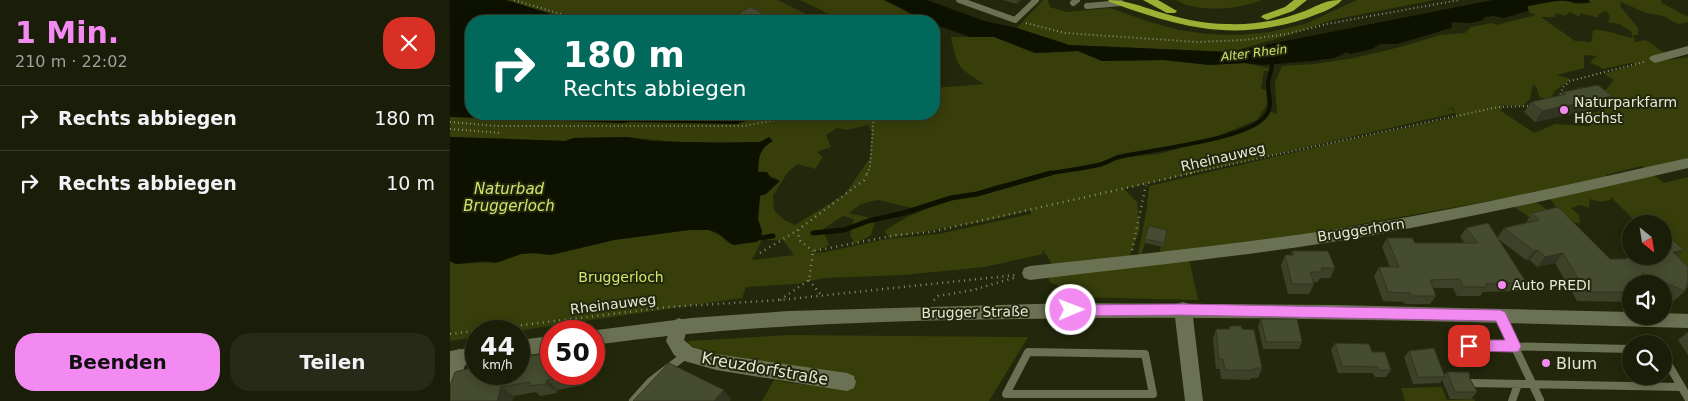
<!DOCTYPE html>
<html lang="de">
<head>
<meta charset="utf-8">
<style>
	:root { --surface:#1a1d08; --page:#272a16; --text:#f1f3f6; --muted:#9fa29c; --line:#383b29; --accent:#f38af2 }
	body { margin:0; font-family:"DejaVu Sans",sans-serif; background:var(--page); color:var(--text); height:100vh; display:flex; flex-direction:column; font-size:19px; white-space:nowrap }
	* { box-sizing:border-box; margin:0 }
	p { font-size:16px; color:var(--muted) }
	.icon { flex:none; width:28px; height:28px; fill:none; stroke:currentColor; stroke-width:2; stroke-linecap:round; stroke-linejoin:round }
	.map { position:relative; flex:1; overflow:hidden }
	.panel { display:flex; flex-direction:column; background:var(--surface); width:450px }
	.panel>* { flex:none }
	.guide { position:absolute; left:15px; top:15px; width:475px; height:105px; border-radius:20px; box-shadow:0 2px 12px #0003,0 0 0 1px var(--line); background:#00695c; color:#fff; overflow:hidden }
	.needle { width:32px; rotate:150deg }
	.controls { position:absolute; left:1172px; top:215px; display:grid; gap:10px }
	.controls a { display:grid; place-items:center; width:50px; height:50px; border-radius:50%; background:var(--surface); box-shadow:0 2px 12px #0003,0 0 0 1px var(--line); font-size:25px }
	.speed { position:absolute; left:15px; top:320px; display:flex; gap:10px; font-size:25px; font-weight:700; text-align:center }
	.speed>* { display:grid; place-content:center; width:65px; height:65px; border-radius:50%; background:var(--surface); box-shadow:0 2px 12px #0003,0 0 0 1px var(--line); line-height:1 }
	.speed small { font-size:12px; font-weight:400 }
	.speed .limit { border:8px solid #d22; background:#fff; color:#111 }
	.pin { position:absolute; display:grid; place-items:center; width:42px; height:42px; color:#fff; margin:-21px; border-radius:10px; box-shadow:0 2px 8px #0006 }
	.me { position:absolute; width:55px; margin:-28px; rotate:89deg; stroke-linejoin:round; filter:drop-shadow(0 0 4px #0008) }
	.turn { display:flex; align-items:center; gap:18px; height:105px; padding:0 15px; font-size:22px }
	.turn .icon { width:65px; height:65px; stroke-width:2.5 }
	.turn b { display:block; font-size:35px; line-height:42px }
	.round { display:grid; place-items:center; flex:none; width:52px; height:52px; border-radius:20px; background:var(--page) }
	.headline { display:flex; align-items:center; justify-content:space-between; height:85px; padding:0 15px }
	h1 { font-size:30px; font-weight:800; line-height:38px; color:var(--accent) }
	.action { display:flex; gap:10px; margin-top:auto; padding:10px 15px }
	.action a { flex:1; height:58px; border-radius:20px; background:var(--accent); color:#111; font-size:20px; font-weight:800; line-height:58px; text-align:center }
	.action a+a { background:var(--page); color:var(--text) }
	ul { padding:0; list-style:none }
	li { display:flex; align-items:center; gap:15px; height:65px; padding:0 15px; border-top:1px solid var(--line) }
	li div { flex:1 }
	li b { display:block; font-size:19px }
	li em { font-style:normal }
	main { display:flex; flex:1; min-height:0 }
	.map>svg:first-child { display:block }
	.green { fill:#373e0a; fill-rule:evenodd }
	.water { fill:#0d1100 }
	.lines { fill:none; stroke-linecap:round; stroke-linejoin:round }
	.stream-far1 { stroke:#0d1100; stroke-width:4 }
	.stream { stroke:#0d1100; stroke-width:5 }
	.path-far1 { stroke:#8a8e78; stroke-width:2; stroke-dasharray:1 3; stroke-linecap:butt }
	.path { stroke:#8a8e78; stroke-width:2.5; stroke-dasharray:1 4.5; stroke-linecap:butt }
	.lane-far1 { stroke:#6b7153; stroke-width:6 }
	.lane { stroke:#6b7153; stroke-width:8 }
	.street { fill:#6b7153; fill-rule:evenodd }
	.secondary { fill:#6b7153; fill-rule:evenodd }
	.highway { fill:#9eb033; fill-rule:evenodd }
	.wall { fill:#3c4128 }
	.shaded-wall { fill:#313521 }
	.building { fill:#464c2f; stroke:#313521 }
	.route { fill:#f38af2; stroke:#9e5a9d }
	.poi-dot { fill:#f38af2; stroke:#23270b; stroke-width:2 }
	.labels { text-anchor:middle; stroke-width:4; stroke-linejoin:round; paint-order:stroke }
	.far-water-label { font-size:12px; font-style:italic; fill:#d0e56b; stroke:#23270b }
	.poi-label { font-size:14px; fill:#e4e8d7; stroke:#23270b; text-anchor:start }
	.street-label { font-size:14px; fill:#e4e8d7; stroke:#23270b }
	.park-label { font-size:14px; fill:#d2e76e; stroke:#23270b }
	.water-label { font-size:15px; font-style:italic; fill:#d0e56b; stroke:#23270b }
	.near-poi-label { font-size:16px; fill:#e4e8d7; stroke:#23270b; text-anchor:start }
	.near-street-label { font-size:16px; fill:#e4e8d7; stroke:#23270b }
</style>
</head>
<body>
<main>
<section class="panel">
<div class="headline"><div><h1>1 Min.</h1><p>210 m · 22:02</p></div><a class="round" style="background:#d93025;color:#fff"><svg class="icon" aria-label="close" viewBox="0 0 24 24"><path d="M6 6l12 12M18 6L6 18"/></svg></a></div>
<ul>
<li><svg class="icon" aria-label="right" viewBox="0 0 24 24"><path d="M7 20v-9h11M14 6l5 5-5 5"/></svg><div><b>Rechts abbiegen</b></div><em>180 m</em></li>
<li><svg class="icon" aria-label="right" viewBox="0 0 24 24"><path d="M7 20v-9h11M14 6l5 5-5 5"/></svg><div><b>Rechts abbiegen</b></div><em>10 m</em></li>
</ul>
<div class="action"><a>Beenden</a><a>Teilen</a></div>
</section>
<div class="map">
<svg width="1238" height="401" viewBox="0 0 1238 401">
	<rect width="100%" height="100%" fill="#23270b"/>
	<path class="green" d="M0 0H328L370 21H21V114H484V88L534 84C508 68 507 67 501 37H544L585 53 628 51 652 61 714 60 760 65 795 63 827 70 814 71 811 89 816 90 817 104 807 120 753 142 806 125 821 112 827 114 825 82 832 66 864 64 904 58 954 46 990 35 1015 33 1021 27 1042 23 1046 25 1086 15 1079 12 1078 6 1115 0 1125 4 1141 3 1138 0H1211L1212 3 1238 17V22L1228 24 1213 16 1196 13 1171 2 1170 6 1188 28V35H1184L1185 42 1196 40 1216 54 1199 59 1205 62 1238 57V164L1197 169 1192 166 1156 175 1158 177 1203 174 1214 183 1238 177V274L1214 250V224H1188L1161 197 1160 200 1151 202 1140 199 1139 208 1130 205 1121 208 1129 215 1130 223 1123 222 1113 225 1082 219 1067 209 1056 198 800 244 710 255 711 231 699 229 691 256 688 254 697 208 699 186 884 143 1007 117 1003 108 994 110 1002 109 1005 113 674 189 687 202 690 229 676 266 739 258 748 300 617 297 610 286 599 282 601 262 592 249 593 254 535 267 453 275 375 278 345 284 296 287 292 298 66 331H26V337L0 341V261L6 264 50 262 71 254 114 252 164 240 239 230H259L271 236 278 243 286 245 312 231 308 219 310 196 328 179 308 172 310 153 315 145 310 142H226L177 137 124 138 115 141 0 137ZM1156 10 1160 17 1158 22 1169 24 1181 31 1183 38C1169 36 1157 29 1143 30L1141 42 1125 41 1091 17H1105V13L1115 16 1120 12 1130 17V13L1149 18 1148 15ZM1134 55 1147 56 1140 62 1153 69 1181 63 1188 64 1154 74 1164 80 1156 90 1127 87 1130 91 1148 96 1163 107 1131 116 1141 124 1140 126 1105 124 1084 133 1051 111 1053 105 1073 106 1080 99 1083 85 1086 86 1090 98H1100L1106 90 1121 79 1107 75 1134 68ZM418 125 422 133 420 158 395 194 345 225 334 220 324 210 323 195 338 172 348 164 365 169 373 157 367 152 381 147 376 135 387 128 397 130ZM751 142 709 154 668 158 650 167 612 171 493 202 457 217 434 231 439 238 540 220 581 210V214L488 234 437 239 375 252 362 253 379 245 373 229 393 216 404 219 400 235 405 244 421 235 426 219 399 213 411 204 428 200 462 208 500 196 528 192 547 185 652 162 670 154ZM1086 191C1099 197 1104 199 1107 213L1100 212 1075 194ZM312 240H333L344 255 302 260Z
		M350 0H434L447 6 470 21H393Z
		M593 0H598L600 7 616 12 660 8 700 22 729 30 757 34 789 35 820 32 855 24 907 0H984L882 20 833 37 780 52 619 45 567 28Z
		M726 0H811C791 10 746 13 726 0Z
		M339 335 578 337 539 401H312L324 380 347 384 402 386 407 378 291 361 238 345 239 341Z
		M992 387 997 400 1024 399 1025 401H955L951 388Z"/>
	<path class="water" d="M0 0H56L124 21H21V114H317L287 124 181 122 172 123 0 117Z
		M434 0H477L534 21 567 28 619 45 780 52 1043 0H1138L1140 2C1126 4 1127 2 1115 1 1103 0 1090 4 1078 6V11L1054 18 1044 16 1035 17 1033 20 1021 23 1002 22 1001 28 947 44H930L922 49 900 54 897 52 884 58 862 61 813 65 795 63 759 65 714 60 652 61 628 51 585 53 544 37H520L484 24V21H477Z
		M0 137 115 141 124 138 177 137 200 141 271 143 310 142 319 137 323 141C310 148 308 157 308 172H317L321 178 330 181 316 194 310 196 308 219 312 231 311 238 307 242 283 245 268 233 259 230H239L164 240 101 255 83 253 71 254 45 263 35 261 6 264 0 261Z"/>
	<g class="lines">
		<path class="stream-far1" d="M596 174C614 170 634 169 652 164 658 162 663 158 670 157 700 149 802 140 817 114 823 104 818 95 818 85 818 76 824 68 822 59"/>
		<path class="stream" d="M363 233 394 230 418 221 454 213 501 198 527 194 601 173
			M311 238 323 236"/>
		<path class="path-far1" d="M64 0 134 21
			M576 23 615 33 747 42 794 40 837 34 877 24 1009 0
			M1109 98 1113 87 1120 81 1194 62
			M0 122 47 126H294L356 114
			M0 129 52 133
			M417 174 420 167 424 114
			M736 174 1048 107 1081 106"/>
		<path class="path" d="M348 230 349 240 363 251
			M682 250 696 185
			M310 253 348 230 414 180 417 173
			M359 280 371 295
			M330 300 359 280 363 251 447 235 481 232 742 173
			M484 300 488 296 523 290 567 277
			M0 334 218 307 330 300 566 275"/>
		<path class="lane-far1" d="M509 0 565 20 586 0
			M623 3 627 0
			M637 6 671 3"/>
		<path class="lane" d="M1050 316 1090 400
			M1003 345 1181 349
			M578 352 695 354 703 394H556Z
			M1214 357 1238 398
			M1019 383 1231 387
			M183 401 201 381 237 354
			M1062 401 1068 384"/>
		<path class="street" d="M1238 46V54L1205 63 1199 59 1201 56Z
			M1238 158V168C1134 192 1030 216 924 235 810 255 695 266 580 280L574 278 572 273 574 268 580 266C695 254 810 242 924 223 1030 205 1134 181 1238 158Z
			M733 302 739 304 742 309 753 401H735L724 309 727 304Z
			M229 318 235 321 238 326 234 340 242 347 266 354 397 373 404 376 406 382 404 388 397 391 266 370 231 360 224 355 216 341 223 321Z
			M9 349 15 351 18 357 7 388 0 391V357L3 351Z"/>
		<path class="secondary" d="M621 303 885 305 1181 312V316H1214V313L1238 314V328C1016 322 794 315 572 319 429 321 286 325 144 345V331H139L241 318 338 311Z
			M101 336V352L69 356V340Z
			M26 347V363L0 367V351Z"/>
		<path class="highway" d="M658 0C676 0 690 6 706 11 729 18 753 24 777 24 803 25 828 21 852 12 869 6 873 0 892 0 884 9 865 15 854 19 782 42 729 27 660 2Z
			M693 0H708L727 11 725 13H717Z
			M844 0H857L843 11 817 20 811 17 813 15 835 7Z"/>
	</g>
	<path class="wall" d="M553 0H572L567 4Z
		M288 14 320 21H291Z
		M1113 92 1154 107 1085 122 1074 112 1081 102 1111 95Z
		M1082 213 1160 259H1174L1185 257V256H1227L1238 267V287L1236 288 1235 291 1224 301 1215 297 1214 298V284H1181V304L1176 302 1127 301 1105 263 1087 267 1080 260H1076L1048 239 1076 282 1068 291 1033 292 1030 296H1007L1003 288H983L986 296 980 304H955L954 302 933 301 924 276 929 267H940L932 247 937 238 965 243H1015L1010 237 1016 228 1047 238 1054 228 1075 224Z
		M717 234 713 247 695 243V239Z
		M842 251 885 268 880 278H870L868 282H863L864 284 859 294H838L831 266 835 255H841Z
		M811 319 852 342 849 349H813L808 326Z
		M780 326 792 329 812 368 808 378H801L800 380 771 379 770 369H766L763 339 766 329H779Z
		M1238 332V355L1228 340Z
		M885 343 922 352 941 370 936 377H925L923 373H888L881 350Z
		M959 351 994 375 997 372 1020 379 1027 392 1021 399H1000L992 380 990 383 963 384 954 357Z
		M101 374H141L139 379H136L134 385 108 390 107 393 90 396 86 392 64 396 62 401H0Z"/>
	<path class="shaded-wall" d="M567 0H572L567 4Z
		M318 16 320 21H307Z
		M1162 96 1154 107 1085 122 1092 111Z
		M1088 250 1080 260H1076L1084 251Z
		M1233 250 1223 259V252Z
		M1113 253 1105 263 1087 267 1095 257Z
		M124 374H130L136 379 134 385 124 376Z
		M134 374H141L139 379Z
		M97 380 108 390 107 393 96 384Z
		M51 387 64 396 62 401H47Z
		M274 390 281 399 280 401H264Z"/>
	<path class="building" d="M300 7 318 16 307 21H302L288 14Z
		M1148 85 1162 96 1092 111 1081 102 1116 94 1113 92Z
		M1108 207 1160 259H1174L1188 256H1214V231L1233 250 1223 252 1238 267V282L1237 283 1235 291 1192 273 1203 284H1181V292H1136L1113 253 1095 257 1088 250 1084 251 1054 228 1089 220 1082 213Z
		M1038 223 1076 282 1036 284 1037 287H1013L1010 279 980 280 986 296H961L960 293 938 292 929 267H949L937 238H962L965 243H1028L1016 228Z
		M699 226 717 230 714 243 695 239Z
		M842 251H878L885 268H871L873 272H860L864 284H842L835 255H844Z
		M811 319H847L852 342H816Z
		M780 326H791L792 329 804 330 812 368H804V370H775L773 359H769L766 329H780Z
		M885 343 919 344 922 352H935L941 370H929L928 367 892 366Z
		M984 348 995 377H968L959 351Z
		M101 352V374H124V376L97 380 96 384 79 386 80 382 51 387 47 401H0V386L5 372 26 367V374H69V358Z
		M219 363 274 390 264 401H183Z
		M997 372H1019L1020 379 1027 392H1005Z"/>
	<path class="route" d="M732 304 1050 310 1055 312 1071 346 1069 351 1065 352 1019 351 1014 350 1012 346 1014 341 1019 340H1055L1046 321 732 315 621 316 616 314 614 310 616 307 621 305Z"/>
	<g class="poi-dot">
		<circle cx="1114" cy="110" r="5"/>
		<circle cx="1052" cy="285" r="5"/>
		<circle cx="1096" cy="363" r="5"/>
	</g>
	<g class="labels">
		<g class="far-water-label">
			<text transform="translate(804 53) rotate(-7)" y="4">Alter Rhein</text>
		</g>
		<g class="poi-label">
			<text x="1124" y="107">Naturparkfarm<tspan x="1124" dy="16">Höchst</tspan></text>
			<text x="1062" y="290">Auto PREDI</text>
		</g>
		<g class="street-label">
			<text transform="translate(773 157) rotate(-13)" y="5">Rheinauweg</text>
			<text transform="translate(911 230) rotate(-9)" y="5">Bruggerhorn</text>
			<text transform="translate(163 304) rotate(-7)" y="5">Rheinauweg</text>
			<text transform="translate(525 312) rotate(-1)" y="5">Brugger Straße</text>
		</g>
		<g class="park-label">
			<text x="171" y="282">Bruggerloch</text>
		</g>
		<g class="water-label">
			<text x="59" y="194">Naturbad<tspan x="59" dy="17">Bruggerloch</tspan></text>
		</g>
		<g class="near-poi-label">
			<text x="1106" y="369">Blum</text>
		</g>
		<g class="near-street-label">
			<text transform="translate(315 368) rotate(10)" y="6">Kreuzdorfstraße</text>
		</g>
	</g>
</svg>
<div class="controls">
<a><svg class="needle" viewBox="-14 -14 28 28"><path d="M0-13l5 13h-10z" fill="#e53935"/><path d="M0 13l5-13h-10z" fill="#9fa29c"/></svg></a>
<a><svg class="icon" aria-label="sound" viewBox="0 0 24 24"><path d="M4 9h4l5-4v14l-5-4H4zM17 9q2 3 0 6"/></svg></a>
<a><svg class="icon" aria-label="search" viewBox="0 0 24 24"><circle cx="10" cy="10" r="6"/><path d="M15 15l6 6"/></svg></a>
</div>
<div class="speed"><div>44<small>km/h</small></div><div class="limit">50</div></div>
<div class="pin" style="left:1019px;top:346px;background:#d93025"><svg class="icon" aria-label="arrive" viewBox="0 0 24 24"><path d="M6 21V4h12l-3 4 3 4H6"/></svg></div>
<svg class="me" style="left:621px;top:310px" viewBox="-20 -20 40 40"><circle r="17" fill="#f38af2" stroke="#fff" stroke-width="3"/><path d="M0-11L8 9 0 5-8 9z" fill="#fff"/></svg>
<div class="guide">
<div class="turn"><svg class="icon" aria-label="right" viewBox="0 0 24 24"><path d="M7 20v-9h11M14 6l5 5-5 5"/></svg><div><b>180 m</b>Rechts abbiegen</div></div>
</div>
</div>
</main>
</body>
</html>
